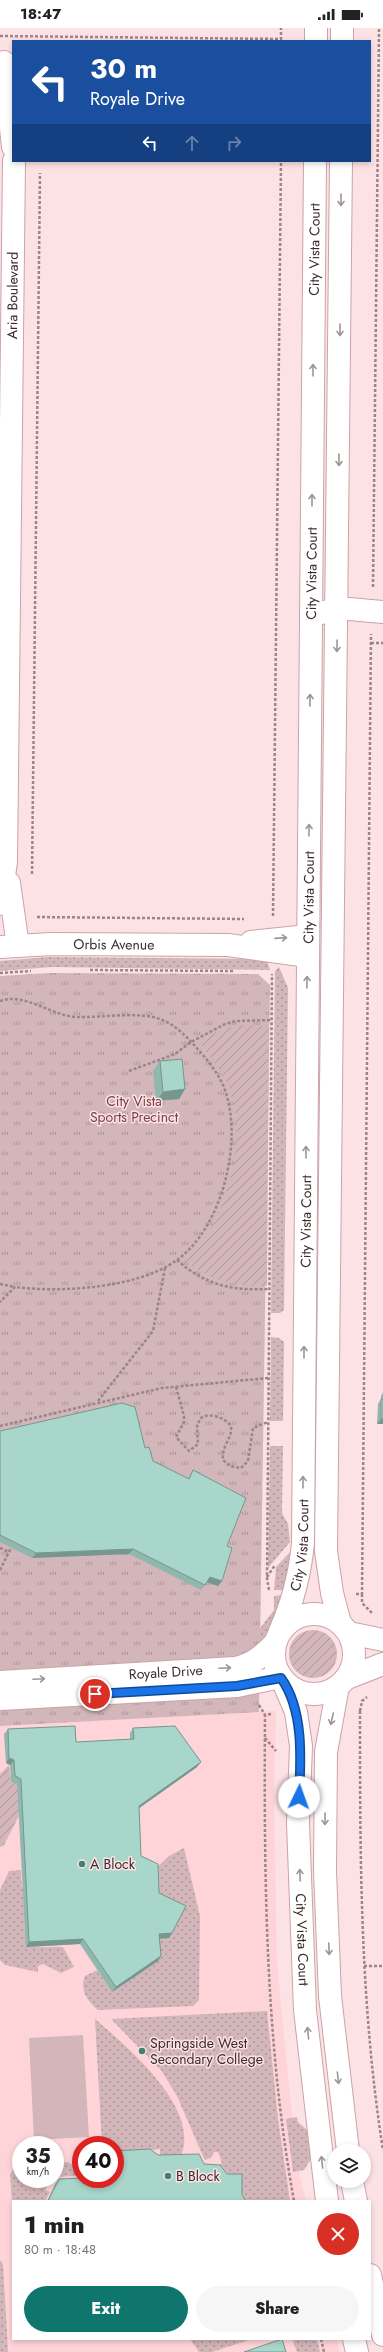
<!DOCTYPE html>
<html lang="en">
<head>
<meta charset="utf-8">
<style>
	:root { --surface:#fff; --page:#f6f6f6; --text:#202124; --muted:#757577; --accent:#0f766e }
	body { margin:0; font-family:Jost,sans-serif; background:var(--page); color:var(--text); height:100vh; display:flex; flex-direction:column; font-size:15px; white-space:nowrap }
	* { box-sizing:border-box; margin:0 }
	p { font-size:13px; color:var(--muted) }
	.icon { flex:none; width:22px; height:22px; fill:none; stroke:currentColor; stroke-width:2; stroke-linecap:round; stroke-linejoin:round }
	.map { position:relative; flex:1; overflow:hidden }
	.side { position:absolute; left:12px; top:2172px; width:359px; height:140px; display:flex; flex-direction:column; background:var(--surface); border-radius:0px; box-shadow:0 2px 6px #0003 }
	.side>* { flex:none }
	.guide { position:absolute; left:12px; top:12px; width:359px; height:122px; border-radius:0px; box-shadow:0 2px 6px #0003; background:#1a4fa0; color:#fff; overflow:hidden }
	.controls { position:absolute; left:327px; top:2116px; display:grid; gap:8px }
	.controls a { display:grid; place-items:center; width:44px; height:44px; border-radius:50%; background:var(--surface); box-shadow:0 2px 6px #0003; font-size:20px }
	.speed { position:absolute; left:12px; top:2108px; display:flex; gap:8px; font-size:20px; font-weight:700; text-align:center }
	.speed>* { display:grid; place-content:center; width:52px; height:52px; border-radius:50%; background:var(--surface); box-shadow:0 2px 6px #0003; line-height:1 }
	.speed small { font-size:10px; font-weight:400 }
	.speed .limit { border:6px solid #d22; background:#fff; color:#111 }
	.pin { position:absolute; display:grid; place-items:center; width:34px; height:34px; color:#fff; margin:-17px; border:2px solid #fff; border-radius:50%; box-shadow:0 1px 4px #0007 }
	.me { position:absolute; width:44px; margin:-22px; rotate:3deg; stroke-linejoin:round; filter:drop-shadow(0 0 3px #0008) }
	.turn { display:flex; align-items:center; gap:14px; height:84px; padding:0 12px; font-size:18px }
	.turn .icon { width:52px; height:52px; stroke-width:2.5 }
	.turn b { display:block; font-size:28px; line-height:34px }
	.lanes { display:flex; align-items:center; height:38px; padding:0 12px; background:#0003; justify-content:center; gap:20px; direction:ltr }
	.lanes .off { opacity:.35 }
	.round { display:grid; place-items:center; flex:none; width:42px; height:42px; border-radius:21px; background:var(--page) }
	.headline { display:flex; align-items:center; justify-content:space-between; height:68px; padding:0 12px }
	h1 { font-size:24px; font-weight:800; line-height:30px }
	.button { display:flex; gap:8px; margin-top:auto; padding:8px 12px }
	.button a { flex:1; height:46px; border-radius:24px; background:var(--accent); color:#fff; font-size:16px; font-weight:800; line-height:46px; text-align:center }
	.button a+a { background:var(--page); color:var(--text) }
	.status { display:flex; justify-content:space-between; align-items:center; height:28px; padding:0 20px; background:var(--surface); direction:ltr }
	.status svg { height:11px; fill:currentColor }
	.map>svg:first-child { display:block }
	.built { fill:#fed4d9; fill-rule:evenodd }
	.grass { fill:url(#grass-dots) }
	.park { fill:url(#park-tufts) }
	.garden { fill:url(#garden-furrows) }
	.pitch { fill:#d3b6b9 }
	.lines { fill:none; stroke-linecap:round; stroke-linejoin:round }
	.minor-casing { stroke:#cca3a7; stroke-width:24 }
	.tertiary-casing { stroke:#cca3a7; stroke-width:24 }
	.path { stroke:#9a8587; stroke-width:2.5; stroke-dasharray:3 2; stroke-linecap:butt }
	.minor { stroke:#fff; stroke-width:22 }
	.tertiary { stroke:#fff; stroke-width:22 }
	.wall { fill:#91b8af }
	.shaded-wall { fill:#76968e }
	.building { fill:#a9d6cb; stroke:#76968e }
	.oneway { stroke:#9d9596 }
	.route-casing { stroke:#114b97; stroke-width:10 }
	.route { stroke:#1a73e8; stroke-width:7 }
	.poi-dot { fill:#3f8273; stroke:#fce2e4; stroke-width:1.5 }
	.labels { text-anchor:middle; stroke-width:3; stroke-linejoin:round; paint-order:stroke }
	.street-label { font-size:14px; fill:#3b2b2d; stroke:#fce2e4 }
	.park-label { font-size:14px; fill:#7a4149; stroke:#fce2e4 }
	.poi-label { font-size:14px; fill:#3b2b2d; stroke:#fce2e4; text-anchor:start }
</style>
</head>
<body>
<div class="status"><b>18:47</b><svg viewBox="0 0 49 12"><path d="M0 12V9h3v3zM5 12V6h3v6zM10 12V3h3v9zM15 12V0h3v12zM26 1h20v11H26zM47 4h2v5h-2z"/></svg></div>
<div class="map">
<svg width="383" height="2324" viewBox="0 0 383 2324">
	<defs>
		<pattern id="grass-dots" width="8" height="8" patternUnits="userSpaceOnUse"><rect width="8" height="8" fill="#d3b6b9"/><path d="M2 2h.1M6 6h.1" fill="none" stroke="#ac9497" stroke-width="1.8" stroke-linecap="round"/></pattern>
		<pattern id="park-tufts" width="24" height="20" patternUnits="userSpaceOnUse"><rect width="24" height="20" fill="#d3b6b9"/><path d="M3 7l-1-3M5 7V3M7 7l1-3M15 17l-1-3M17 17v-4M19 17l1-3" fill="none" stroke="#ac9497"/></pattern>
		<pattern id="garden-furrows" width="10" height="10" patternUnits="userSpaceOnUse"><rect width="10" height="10" fill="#d3b6b9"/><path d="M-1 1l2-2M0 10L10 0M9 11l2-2" fill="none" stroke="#ac9497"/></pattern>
	</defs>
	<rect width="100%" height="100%" fill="#fce2e4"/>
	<path class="built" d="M276 1683 274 1770 277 1934 288 2050 300 2149 306 2173H13V2311H337L340 2324H0V1698ZM21 2117H55V2151H21ZM81 2117H115V2151H81Z"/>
	<path class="grass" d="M48 929 258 931 267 932 270 942 52 939 0 943V933Z
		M279 939 288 960 284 1282 280 1285H271L275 943Z
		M271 1309 279 1310 284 1314 283 1393H270Z
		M270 1418H283L282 1485 288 1496 290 1514 268 1540Z
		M293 1521 284 1562H274L276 1539Z
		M282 1567 284 1570C273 1594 265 1619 238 1629L274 1582V1568Z
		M184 1820 200 1888 199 1972 193 1978 98 1982C88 1974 79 1962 85 1948L97 1942 112 1964 157 1870 155 1841 169 1828Z
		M21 1842 22 1859H26V1919H63L74 1939 61 1945 43 1936 38 1938V1944L5 1937 0 1932V1862L9 1843Z
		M267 1983 278 2091 290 2173H239L219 2145 220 2136 222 2135 218 2124H214L212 2129 205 2132 203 2128 177 2068 161 2042 111 1991Z
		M95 1991C126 2018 201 2080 181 2127L160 2128V2121L115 2126V2117H102Z
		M297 2089 298 2094 307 2102 311 2131 304 2142 293 2144 286 2091Z
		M68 2134 75 2139 76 2148 55 2149V2135Z
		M15 2138H21V2151H51L45 2162 50 2164 45 2173H13V2189L10 2147Z
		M0 2232 3 2236 8 2324H0Z
		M190 2311H252L212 2324H199Z
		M292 2311H317L320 2324H297Z"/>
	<path class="park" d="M49 945 258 946 270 957 259 1684 0 1698V948Z"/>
	<path class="garden" d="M241 997 269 998 267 1258C234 1258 210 1253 184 1232 226 1198 248 1115 230 1064 223 1045 212 1030 199 1015L218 1003Z
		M289 1626a24 24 0 1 1 48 0a24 24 0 1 1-48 0Z
		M9 1737 11 1753 17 1756 28 1770 4 1817 0 1819V1746Z"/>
	<path class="pitch" d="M83 2007 89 2109 34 2112 29 2010Z"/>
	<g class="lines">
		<g class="minor-casing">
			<g id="minor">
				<path d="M4 34 13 119"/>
				<path d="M311 588 338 580 383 584"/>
				<path d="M9 855 18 918"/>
				<path id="s1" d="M0 876 6 834 14 133"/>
				<path d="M251 914 308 908"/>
				<path id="s2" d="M0 919 51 916 228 917 307 928"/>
				<path d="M349 1605 383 1612"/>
				<path d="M347 1650 383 1636"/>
				<path id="s3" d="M0 1654 235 1640C253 1637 263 1627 275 1615"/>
				<path d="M0 1671 237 1658 281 1649"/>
			</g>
		</g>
		<g class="tertiary-casing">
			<g id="tertiary">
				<path d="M316 13V0"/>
				<path d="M342 13V0"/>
				<circle cx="314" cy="1626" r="40"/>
				<path d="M340 1595 332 1565 326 1523 341 133"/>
				<path id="s4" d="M280 1603C293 1574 300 1546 303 1515L315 133"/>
				<path id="s5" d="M282 1651 296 1684 301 1718 298 1795 305 1982 327 2173"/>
				<path d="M338 1658 326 1724 325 1843 330 1968 348 2123"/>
				<path d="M352 2153 356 2173"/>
				<path d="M370 2247 383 2307"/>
				<path d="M354 2311 357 2324"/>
			</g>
		</g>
		<path class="path" d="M0 8 281 11V0
			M373 559 379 0
			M371 615H383
			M32 846 40 145
			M273 888 281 133
			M37 889 244 891
			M90 942 233 943
			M0 945 31 943
			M0 973C25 964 51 988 77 989 101 990 138 983 160 991 174 996 185 1007 194 1017 205 1029 216 1042 223 1057 245 1109 223 1199 177 1232 139 1260 61 1265 15 1259L0 1274
			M129 1043 175 1026 191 1014 225 996 236 993 272 992
			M177 1232C205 1257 232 1263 269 1261
			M0 1256 15 1259
			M176 1359 184 1388V1394L176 1409 189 1423 198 1416 197 1398 200 1391C204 1387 209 1387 215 1388 248 1399 220 1412 223 1432L230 1438 241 1440 248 1433 253 1400 268 1394
			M98 1373 153 1303 165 1240
			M0 1398 162 1360 268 1350
			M0 1520 9 1524
			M0 1542 11 1520
			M267 1549 275 1537
			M269 1562 267 1550 272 946
			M356 1566H362L371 606
			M362 1566V1575L372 1585
			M259 1677 265 1687
			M360 1683C360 1830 360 1976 383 2122
			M360 1683 362 1673 367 1669
			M271 1686 265 1687C264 1849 265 2013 294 2173
			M265 1710 276 1723
			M364 1938H383
			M321 2311 324 2324"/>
		<use href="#minor" class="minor"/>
		<use href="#tertiary" class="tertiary"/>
	</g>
	<path class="wall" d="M160 1033 185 1061 179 1071 156 1073 153 1043Z
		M383 1364V1396H377L378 1376 381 1371V1368Z
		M0 1403 145 1420 153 1433 188 1451 193 1442 227 1518 222 1553 218 1558 207 1554 201 1562 129 1526 32 1530 0 1514Z
		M133 1700 197 1739 139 1780 141 1828 159 1865 172 1905 169 1910H160L161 1928 158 1933 112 1964 80 1916 26 1919 17 1756 11 1754 10 1737 6 1735 4 1706 8 1701 76 1714 130 1711V1705Z
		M158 2127 204 2136 242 2167 246 2173H47L55 2156 59 2151H115Z"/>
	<path class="shaded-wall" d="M185 1061 179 1071 156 1073 163 1064Z
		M381 1391H383V1396H377Z
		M133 1521 129 1526 32 1530 36 1525Z
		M210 1549 222 1553 218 1558 206 1554Z
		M9 1730 14 1732 10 1737 6 1735Z
		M201 1734 197 1739 135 1783 139 1778Z
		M172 1905 169 1910 156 1911 159 1906Z
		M83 1911 80 1916 26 1919 29 1914Z
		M161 1928 158 1933 112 1964 116 1959Z"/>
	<path class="building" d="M182 1031 185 1061 163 1064 160 1033Z
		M381 1371H383V1391H381Z
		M122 1375 135 1379 145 1420 149 1419 153 1433 189 1451 193 1442 246 1470 227 1518 232 1520 222 1553 210 1549 205 1557 133 1521 36 1525 0 1507V1403Z
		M75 1698 76 1714 134 1711 133 1700 175 1698 201 1734 139 1778 141 1828 158 1836 159 1865 186 1878 172 1905 159 1906 161 1928 116 1959 83 1911 29 1914 21 1751 15 1748 14 1732 9 1730 8 1701Z
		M150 2121 158 2127 199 2126 204 2136 220 2137 227 2146H242V2167L246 2173H48L59 2151 81 2150V2151H115V2123Z
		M282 2311 286 2324H244Z"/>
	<defs><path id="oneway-shaft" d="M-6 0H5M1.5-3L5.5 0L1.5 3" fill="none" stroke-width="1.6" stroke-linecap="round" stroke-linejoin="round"/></defs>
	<g class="oneway">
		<use href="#oneway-shaft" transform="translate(341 172) rotate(90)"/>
		<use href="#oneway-shaft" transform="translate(340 302) rotate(90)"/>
		<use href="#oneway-shaft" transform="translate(313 342) rotate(-90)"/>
		<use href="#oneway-shaft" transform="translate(339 432) rotate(90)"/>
		<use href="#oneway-shaft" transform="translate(312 472) rotate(-90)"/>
		<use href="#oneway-shaft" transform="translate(337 618) rotate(91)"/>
		<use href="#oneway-shaft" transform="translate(310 672) rotate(-89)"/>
		<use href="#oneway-shaft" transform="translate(309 802) rotate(-89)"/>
		<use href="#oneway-shaft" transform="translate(281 910) rotate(-4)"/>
		<use href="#oneway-shaft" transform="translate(307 954) rotate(-89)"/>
		<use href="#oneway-shaft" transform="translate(306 1124) rotate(-90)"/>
		<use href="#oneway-shaft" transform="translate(304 1324) rotate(-90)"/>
		<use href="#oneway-shaft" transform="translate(303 1454) rotate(-90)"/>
		<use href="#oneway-shaft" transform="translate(225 1640) rotate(-3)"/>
		<use href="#oneway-shaft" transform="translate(39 1651) rotate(-3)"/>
		<use href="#oneway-shaft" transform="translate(332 1691) rotate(103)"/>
		<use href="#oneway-shaft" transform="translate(325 1791) rotate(90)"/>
		<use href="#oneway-shaft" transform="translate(300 1847) rotate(-92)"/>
		<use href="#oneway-shaft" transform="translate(329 1921) rotate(88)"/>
		<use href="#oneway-shaft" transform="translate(308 2005) rotate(-96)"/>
		<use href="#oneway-shaft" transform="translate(338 2050) rotate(84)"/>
		<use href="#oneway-shaft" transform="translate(322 2134) rotate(-96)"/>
	</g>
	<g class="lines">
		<g class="route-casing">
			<path id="route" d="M95 1666 237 1658 281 1650C304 1682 301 1731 299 1769"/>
		</g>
		<use href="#route" class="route"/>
	</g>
	<g class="poi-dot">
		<circle cx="82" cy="1836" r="4"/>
		<circle cx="142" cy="2023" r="4"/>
		<circle cx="168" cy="2148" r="4"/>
	</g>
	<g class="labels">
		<g class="street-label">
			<text dy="5" stroke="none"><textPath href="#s4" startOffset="1385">City Vista Court</textPath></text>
			<text dy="5" stroke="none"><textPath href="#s1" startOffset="609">Aria Boulevard</textPath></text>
			<text dy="5" stroke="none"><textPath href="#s4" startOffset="1061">City Vista Court</textPath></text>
			<text dy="5" stroke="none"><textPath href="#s4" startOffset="737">City Vista Court</textPath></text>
			<text dy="5" stroke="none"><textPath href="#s2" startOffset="114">Orbis Avenue</textPath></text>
			<text dy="5" stroke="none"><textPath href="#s4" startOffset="413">City Vista Court</textPath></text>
			<text dy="5" stroke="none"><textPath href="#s4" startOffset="89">City Vista Court</textPath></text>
			<text dy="5" stroke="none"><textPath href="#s3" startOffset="166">Royale Drive</textPath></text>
			<text dy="5" stroke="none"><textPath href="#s5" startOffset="264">City Vista Court</textPath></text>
		</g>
		<g class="park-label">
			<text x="134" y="1078">City Vista<tspan x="134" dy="16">Sports Precinct</tspan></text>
		</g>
		<g class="poi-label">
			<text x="90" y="1841">A Block</text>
			<text x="150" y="2020">Springside West<tspan x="150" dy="16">Secondary College</tspan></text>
			<text x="176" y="2153">B Block</text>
		</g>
	</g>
</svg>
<div class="controls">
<a><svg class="icon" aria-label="layers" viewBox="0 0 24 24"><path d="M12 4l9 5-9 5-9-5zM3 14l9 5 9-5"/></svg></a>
</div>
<div class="speed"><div>35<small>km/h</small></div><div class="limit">40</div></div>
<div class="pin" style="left:95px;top:1666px;background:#d93025"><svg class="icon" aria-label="arrive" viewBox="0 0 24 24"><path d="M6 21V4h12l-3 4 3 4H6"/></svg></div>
<svg class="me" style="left:299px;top:1769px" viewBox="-20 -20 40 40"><circle r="19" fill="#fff"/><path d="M0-13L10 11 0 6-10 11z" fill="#1a73e8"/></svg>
<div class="guide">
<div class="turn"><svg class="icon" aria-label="left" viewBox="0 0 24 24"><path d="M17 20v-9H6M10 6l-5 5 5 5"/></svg><div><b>30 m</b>Royale Drive</div></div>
<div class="lanes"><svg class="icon" aria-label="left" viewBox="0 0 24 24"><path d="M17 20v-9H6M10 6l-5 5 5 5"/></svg><svg class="icon off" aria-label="ahead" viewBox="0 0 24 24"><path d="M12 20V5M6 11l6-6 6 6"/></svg><svg class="icon off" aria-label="right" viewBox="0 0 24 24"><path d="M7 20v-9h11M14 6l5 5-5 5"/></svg></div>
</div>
<section class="side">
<div class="headline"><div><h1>1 min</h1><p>80 m · 18:48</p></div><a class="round" style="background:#d93025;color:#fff"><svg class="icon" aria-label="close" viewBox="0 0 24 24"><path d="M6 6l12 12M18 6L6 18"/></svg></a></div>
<div class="button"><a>Exit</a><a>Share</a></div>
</section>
</div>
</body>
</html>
